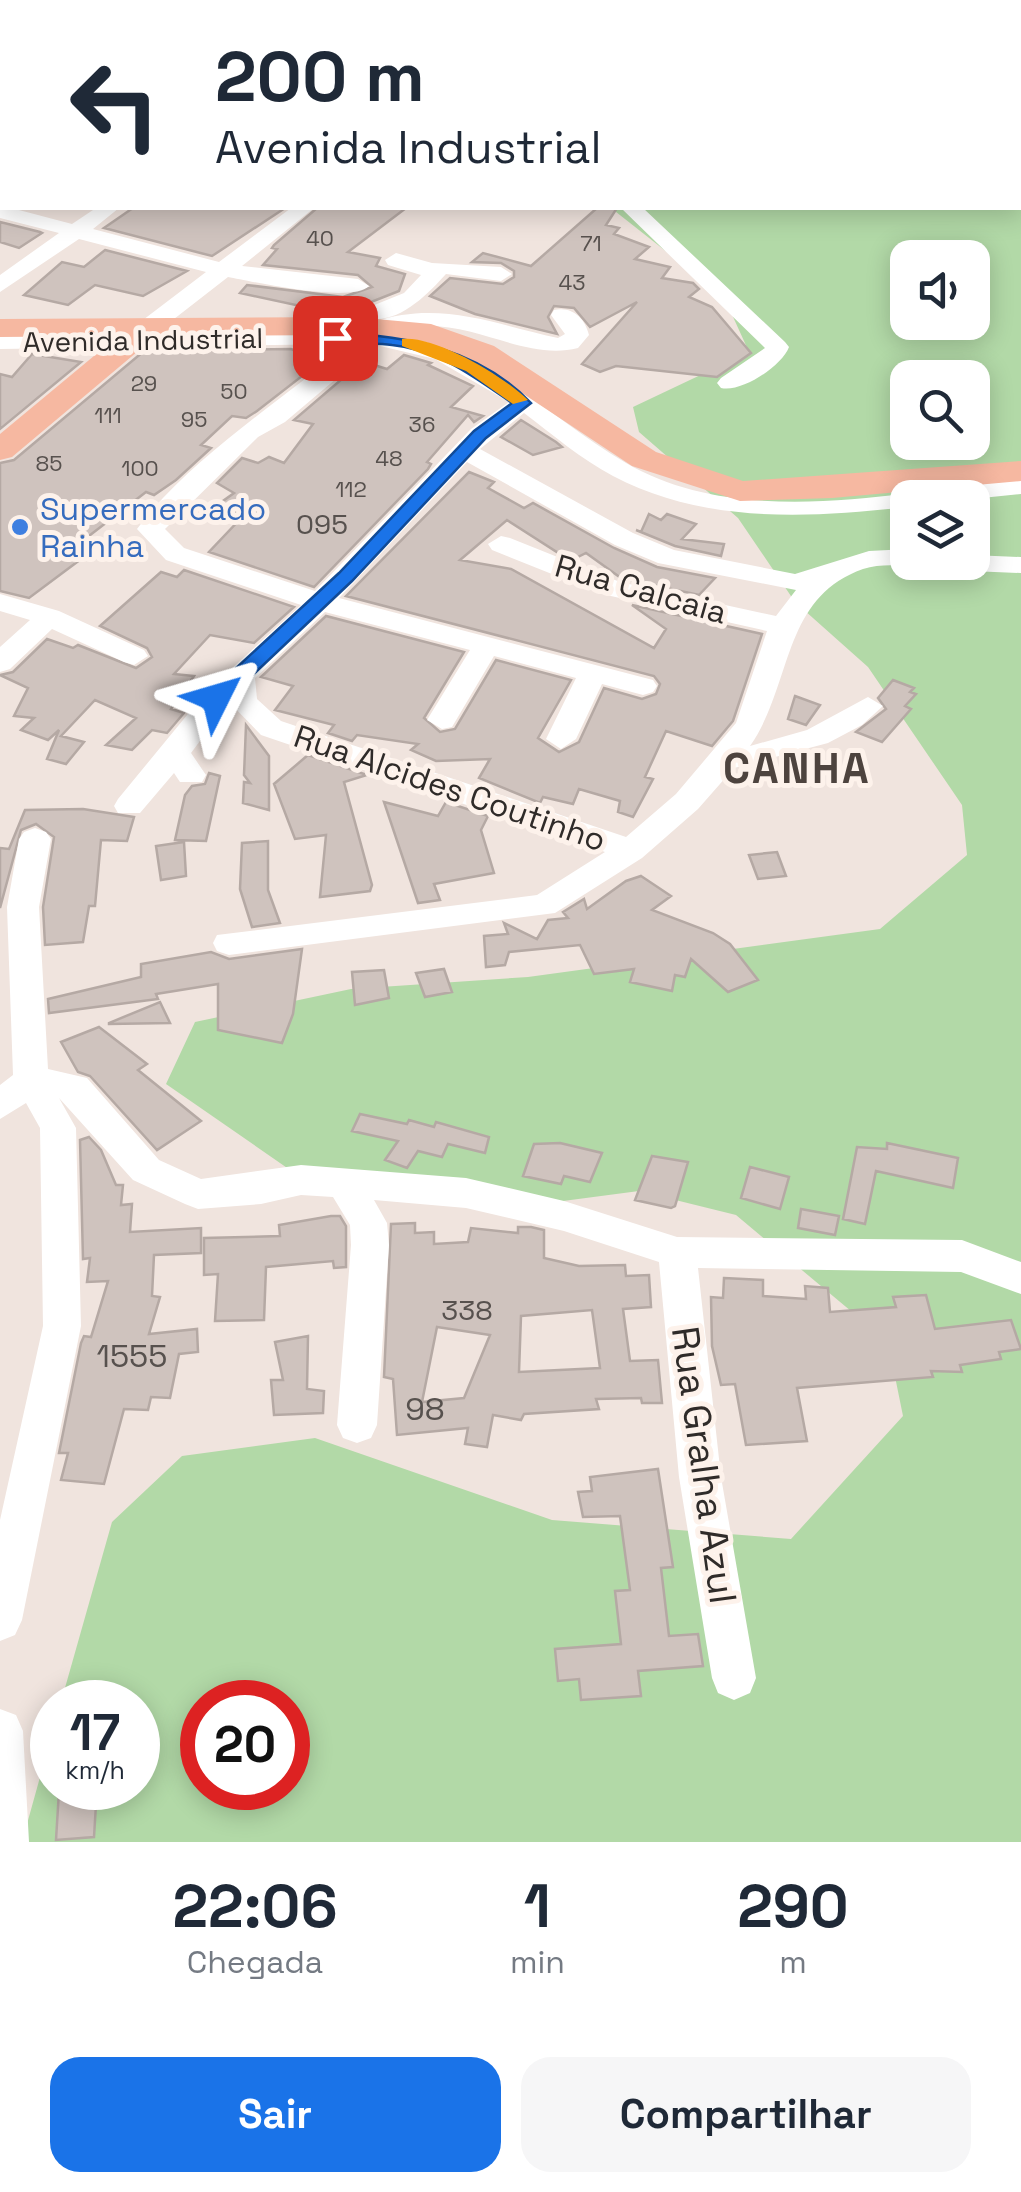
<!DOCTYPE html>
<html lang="pt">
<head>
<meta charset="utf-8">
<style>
	:root { --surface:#fff; --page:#f6f6f7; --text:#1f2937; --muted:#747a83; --accent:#1a73e8 }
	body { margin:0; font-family:"Space Grotesk",sans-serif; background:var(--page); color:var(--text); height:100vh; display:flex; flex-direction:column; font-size:38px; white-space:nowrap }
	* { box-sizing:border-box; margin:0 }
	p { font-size:32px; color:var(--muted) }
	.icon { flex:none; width:55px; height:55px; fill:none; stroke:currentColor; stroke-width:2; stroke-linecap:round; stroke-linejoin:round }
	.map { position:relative; height:1842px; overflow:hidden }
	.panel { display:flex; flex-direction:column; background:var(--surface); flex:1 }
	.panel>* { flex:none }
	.banner { position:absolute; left:0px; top:0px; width:1022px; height:210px; box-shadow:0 5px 25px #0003; background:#fff; color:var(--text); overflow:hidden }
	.tools { position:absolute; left:890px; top:240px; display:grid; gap:20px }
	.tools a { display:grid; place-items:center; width:100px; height:100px; border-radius:20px; background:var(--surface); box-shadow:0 5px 25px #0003; font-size:50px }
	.speed { position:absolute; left:30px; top:1680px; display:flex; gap:20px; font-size:50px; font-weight:700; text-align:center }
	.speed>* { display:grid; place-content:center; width:130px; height:130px; border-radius:50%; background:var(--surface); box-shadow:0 5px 25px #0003; line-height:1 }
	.speed small { font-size:25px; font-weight:400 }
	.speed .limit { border:15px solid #d22; background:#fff; color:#111 }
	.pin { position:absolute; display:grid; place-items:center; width:85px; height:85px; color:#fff; margin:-42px; border-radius:20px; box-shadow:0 5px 15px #0006 }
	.me { position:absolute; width:110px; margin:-55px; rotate:50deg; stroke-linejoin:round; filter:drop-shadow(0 0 8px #0008) }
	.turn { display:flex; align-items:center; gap:35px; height:210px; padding:0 50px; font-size:45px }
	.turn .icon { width:130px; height:130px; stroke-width:2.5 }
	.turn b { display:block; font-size:70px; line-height:85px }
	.eta { display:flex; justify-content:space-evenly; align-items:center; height:170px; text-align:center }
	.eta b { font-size:60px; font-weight:700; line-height:70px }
	.button { display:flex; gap:20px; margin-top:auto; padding:20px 50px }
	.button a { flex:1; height:115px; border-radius:30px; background:var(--accent); color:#fff; font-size:40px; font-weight:700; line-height:115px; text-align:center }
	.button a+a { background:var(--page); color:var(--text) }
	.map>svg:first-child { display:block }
	.green { fill:#b2d9a7; fill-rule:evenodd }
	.building { fill:#cfc3be; stroke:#b5a9a4; stroke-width:2.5; fill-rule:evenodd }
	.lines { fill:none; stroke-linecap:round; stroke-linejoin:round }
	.minor { fill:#fff; fill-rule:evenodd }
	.major { fill:#f6b8a1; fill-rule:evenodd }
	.route { fill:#1a73e8; stroke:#114b97; stroke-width:2.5 }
	.slow { fill:#f59e0b }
	.shop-dot { fill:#3f7fe0; stroke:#fdf2eb; stroke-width:4 }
	.labels { text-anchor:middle; stroke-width:10; stroke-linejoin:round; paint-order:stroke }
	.far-number-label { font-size:22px; fill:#57514e }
	.far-street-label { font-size:28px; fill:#2f2b29; stroke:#fdf2eb }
	.number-label { font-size:28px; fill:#57514e }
	.shop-label { font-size:32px; fill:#366cbe; stroke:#fdf2eb; text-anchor:start }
	.street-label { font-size:32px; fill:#2f2b29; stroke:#fdf2eb }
	.near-number-label { font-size:32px; fill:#57514e }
	.near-street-label { font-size:38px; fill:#2f2b29; stroke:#fdf2eb }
	.district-label { font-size:42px; font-weight:bold; letter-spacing:2.5px; fill:#4d433e; stroke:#fdf2eb }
</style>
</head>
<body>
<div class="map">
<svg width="1021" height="1842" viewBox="0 0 1021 1842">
	<rect width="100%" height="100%" fill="#f0e4de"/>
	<path class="green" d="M372 0H1021V1842H22L52 1734V1788H138V1702H61L112 1522 182 1456 315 1438 552 1520 791 1539 903 1416 888 1342 736 1215 639 1191 488 1211 293 1172 166 1084 195 1022 351 989 528 977 880 929 967 855 962 805 868 667 795 602 738 518 639 432 633 407 749 352 724 297 611 208H1020V2ZM908 258H972V322H908ZM908 378H972V442H908ZM908 498H972V562H908ZM202 1702H288V1788H202Z"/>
	<path class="building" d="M133 208H285L212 256 104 228Z
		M317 208H406L348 252 380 258 376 266 405 274 399 291 366 304 319 310 240 293 247 285 343 297 372 287 358 275 263 265 277 249 272 248 274 245Z
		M597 208H617L606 225 619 228 614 234 649 247 635 259 670 267 662 278 693 283 699 289 689 297 712 307 751 353 717 377 616 366 600 372 582 364 637 302 590 327 574 308 554 306 548 317 557 334 475 314 430 296 450 278 503 284 514 277V271L501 263 472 262 483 253 531 266Z
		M0 222 40 232 42 233 19 248 0 242Z
		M105 250 187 271 143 296 95 285 68 305 24 295 62 262 84 267Z
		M315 348 333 352 257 411 246 418 232 416 201 445 211 448 176 480 154 495 146 492 85 539 94 543 72 559 77 562 29 598 0 591V463L14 460 144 351 291 349 307 355Z
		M32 354 81 362 0 429V374L12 377Z
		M404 355 431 363 428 365 473 386 451 407 483 416 474 422 468 415 427 462 431 464 428 469 314 587 209 552 243 516 216 506 234 493 217 483 242 458 258 463 269 457 284 463 313 424 294 420 363 361 370 364 366 375 374 365 387 369Z
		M521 420 556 442 562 447 533 455 501 437Z
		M469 472 494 482 488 488 524 508 533 503 614 548 657 567 715 578 699 595 621 578 586 553 574 559 560 554 507 520 460 560 511 569 654 648 666 629 632 605 762 634 733 721 712 746 666 731 645 777 653 779 633 817 618 812 620 801 579 789 573 804 543 797 540 803 479 778 490 759 436 761 411 750 418 744 357 735 352 741 328 733 334 725 275 710 293 686 261 677 326 616 464 652 424 718 440 732 455 729 496 660 571 680 538 738 559 752 579 742 604 688 642 699 656 694 660 684 654 676 346 596Z
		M649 514 661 520 667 514 696 524 682 539 724 544 721 556 675 546 636 530 641 532Z
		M184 570 294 607 254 643 210 635 174 674 194 676 171 709 184 713 167 733 152 730 132 750 106 745 136 718 95 700 61 736 84 742 66 764 47 759 59 730 48 740 21 730 34 718 14 716 28 688 0 675 13 672 47 639 73 648 78 645 136 668 152 657 147 648 100 626 161 572 177 577Z
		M893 680 914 688 910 692 916 694 905 706 911 709 882 742 856 732 886 709 878 698Z
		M795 696 820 705 806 725 788 719Z
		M246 725 269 756V810L243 803 244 782 250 783 244 775Z
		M308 755 367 775 344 782 372 885 370 891 320 897 326 835 295 839 274 784Z
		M209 773 220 776 206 841 175 840 185 795 192 786 205 784Z
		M384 802 438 816 446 802 488 816 481 830 494 873 434 884 440 900 418 903Z
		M83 809 134 817 127 841 101 840 95 906H89L83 942 45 945 43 907 54 837 36 824 21 830 0 908V848L9 849 25 810Z
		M268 841V890L280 923 252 927 240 889 242 843Z
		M184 842 186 876 161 880 156 846Z
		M777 852 786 876 758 879 749 855Z
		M641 876 671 896 652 910 713 933 730 944 758 980 728 992 691 959 685 977 675 975 672 991 630 982 634 969 594 974 580 945 509 952 505 965 486 967 484 936 508 934 504 923 537 939 548 920 568 918 563 912 584 899 587 909 626 881Z
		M302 949 293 1014 282 1043 218 1030V984L156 994 158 999 49 1013 48 999 141 977V964L211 952 229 959Z
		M444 969 452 992 425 997 416 973Z
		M384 970 389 998 355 1005 352 972Z
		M160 1002 170 1023 109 1024V1023Z
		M99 1027 147 1064 138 1070 201 1121 157 1150 90 1076 78 1072 61 1042Z
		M360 1114 407 1124 409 1120 434 1127 436 1122 489 1137 485 1153 448 1144 442 1157 418 1151 407 1168 385 1160 398 1141 352 1131Z
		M89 1137 101 1150 116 1185H123L121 1205 132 1204 130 1232 201 1228V1253L154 1255 152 1296 160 1297 149 1334 197 1329 198 1352 179 1354 170 1398 151 1397 148 1410 124 1409 104 1484 61 1480 68 1453H59L81 1343 84 1336 91 1337 108 1281 87 1282 90 1258 83 1259 80 1140Z
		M560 1143 602 1153 590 1182 564 1176 561 1184 523 1176 534 1144Z
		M887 1143 958 1158 953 1188 876 1171 865 1224 843 1219 857 1147 887 1149Z
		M652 1156 688 1162 675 1206 671 1208 635 1200Z
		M750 1167 789 1177 780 1209 741 1198Z
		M801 1209 839 1216 835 1235 798 1228Z
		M331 1216H340L346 1226V1267L334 1268 333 1261 266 1267 264 1320 215 1321 218 1274 204 1275V1238L280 1236 279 1225Z
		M415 1223V1233L434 1232V1244L468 1242 471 1228 518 1233V1227H531L544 1230V1258L579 1266 625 1265 626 1276 649 1275 651 1307 623 1309 630 1361 658 1360 662 1403H642L641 1398 596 1399 599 1409 524 1414 521 1420 493 1415 487 1447 465 1444 468 1428 397 1435 393 1379 384 1377 391 1224ZM592 1310 600 1368 519 1372 521 1316ZM437 1327 490 1335 464 1398 422 1402Z
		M724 1278 763 1280V1296L806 1299 805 1286 828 1288 830 1312 896 1307 893 1297 926 1295 935 1329 1011 1320 1021 1349 999 1352 1001 1359 960 1365 962 1372 931 1371 933 1377 797 1388 807 1441 746 1445 735 1384 721 1385 712 1346 711 1297 723 1298Z
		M308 1336 307 1389 324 1391 323 1413 274 1415 271 1380H283L275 1342Z
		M658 1469 673 1567 661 1568 669 1636 698 1634 703 1666 638 1671 641 1696 581 1700 579 1679 558 1681 555 1649 621 1644 615 1591 630 1590 620 1516 583 1517 578 1492 592 1491 590 1477Z
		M97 1788 94 1837 56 1840 59 1791Z"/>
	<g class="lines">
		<path class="minor" d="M2 24V37L0 38V25Z
			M0 53 2 54V66L0 65Z
			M0 205 72 224 96 208H119L93 229 219 262 291 208H314L242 266 358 279 369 286C351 304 255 282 228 277L156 333 373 331 374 322C439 300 494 324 558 338L565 334 551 315 554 310C572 306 585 318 589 335L578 348C518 363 461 308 389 332 485 346 546 416 626 463 742 530 896 493 1021 478V494L972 499 908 498V507C808 518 704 524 613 476 581 459 553 435 524 413L480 449 633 533 674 550 795 574 869 551 908 549V562L917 563C900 567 881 563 863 569 781 598 793 685 750 746L807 730 868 697 883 706 862 725 828 743 734 768 698 809 642 858 555 913 229 955 217 951 213 943 217 935 537 895 605 852 261 735 229 702 191 753 206 775 202 782H180L174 773 140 813H118L114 806 118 799 206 692 301 605 166 560 137 529C187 461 283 399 349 344L0 349V335L139 333V323L206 272 79 239 0 292V275L59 233 0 218ZM376 345 435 359 509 402 471 429 315 591 184 548 165 529 258 437 285 422ZM467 462 615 545 658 563 796 590 776 616 620 582 510 538 501 536 488 544 492 550 602 594 767 631 736 723 676 794 626 837 281 721 257 699 255 678 325 612 470 650 427 720 442 729 452 727 494 656 576 678 546 739 561 749 576 739 602 684 643 695 653 692 657 686 653 680 339 598Z
			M621 208H643L785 342 789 347C782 366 741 393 721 388L717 383 721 378 765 348Z
			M396 253 432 263 501 267 512 274 501 281 446 274C427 295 398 325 367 318V308L404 293 421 275 388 265 385 260Z
			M972 555 1021 557V573L947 570 934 562H972Z
			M0 594 59 611 144 650 148 656 134 665 124 662 52 629 10 669 0 672V647L30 620 0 611Z
			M35 828 46 832 51 839 39 907 48 1069 87 1078 159 1160 201 1179 301 1165 466 1178 564 1201 677 1237 962 1240 1021 1262V1294L961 1272 698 1268 721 1477 756 1678 750 1693 734 1700 718 1693 712 1678 679 1477 659 1262 564 1231 466 1208 374 1200 387 1223 389 1245 377 1425 371 1438 357 1443 343 1438 337 1425 351 1245 350 1225 333 1197 301 1195 261 1204 198 1209 185 1204 133 1180 59 1098 76 1128 81 1326 22 1620 15 1635 0 1641V1520L43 1326 40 1128 26 1103 0 1119V1085L13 1075 7 907 19 839 24 832Z
			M0 1709 16 1715 23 1731 29 1842H0Z"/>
		<path class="major" d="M2 139V156L0 157V140Z
			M354 317 431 324 494 346 656 452 743 481 1021 461V481L832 498 740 501 632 466 472 360 426 342 354 335 156 336 12 457 0 460V434L118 336 0 337V319Z"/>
	</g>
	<path class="route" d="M335 333C406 335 479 349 531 403L486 438 352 581 223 703H209V693L339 573 474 431 512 403C476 378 438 349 392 345 372 342 350 346 329 342L327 338Z"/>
	<path class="slow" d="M402 339C435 335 505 377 528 400L513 404 466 371 402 346Z"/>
	<circle class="shop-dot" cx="20" cy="527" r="10"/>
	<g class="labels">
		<g class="far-number-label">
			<text x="320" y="246">40</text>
			<text x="591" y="251">71</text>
			<text x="572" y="290">43</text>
			<text x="144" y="391">29</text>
			<text x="234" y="399">50</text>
			<text x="108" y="423">111</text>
			<text x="194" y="427">95</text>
			<text x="422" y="432">36</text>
			<text x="389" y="466">48</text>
			<text x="49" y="471">85</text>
			<text x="140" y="476">100</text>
			<text x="351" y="497">112</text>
		</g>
		<g class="far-street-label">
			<text transform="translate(143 340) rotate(-1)" y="10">Avenida Industrial</text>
		</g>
		<g class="number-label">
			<text x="322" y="534">095</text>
			<text x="467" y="1320">338</text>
		</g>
		<g class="shop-label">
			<text x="40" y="520">Supermercado<tspan x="40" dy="37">Rainha</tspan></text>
		</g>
		<g class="street-label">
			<text transform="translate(641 589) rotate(16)" y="11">Rua Calcaia</text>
			<text transform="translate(450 788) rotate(19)" y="11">Rua Alcides Coutinho</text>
		</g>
		<g class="near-number-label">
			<text x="132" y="1367">1555</text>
			<text x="425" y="1420">98</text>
		</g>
		<g class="near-street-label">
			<text transform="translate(704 1465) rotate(82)" y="13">Rua Gralha Azul</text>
		</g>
		<g class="district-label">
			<text x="797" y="783">CANHA</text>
		</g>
	</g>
</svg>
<div class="tools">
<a><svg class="icon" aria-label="sound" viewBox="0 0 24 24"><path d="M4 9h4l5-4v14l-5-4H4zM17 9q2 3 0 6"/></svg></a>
<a><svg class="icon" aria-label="search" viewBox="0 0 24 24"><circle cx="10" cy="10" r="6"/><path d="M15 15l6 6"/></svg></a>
<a><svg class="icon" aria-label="layers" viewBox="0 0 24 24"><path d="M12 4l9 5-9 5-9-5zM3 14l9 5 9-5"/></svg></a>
</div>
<div class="speed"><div>17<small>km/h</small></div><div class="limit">20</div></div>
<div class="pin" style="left:335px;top:338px;background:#d93025"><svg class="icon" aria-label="arrive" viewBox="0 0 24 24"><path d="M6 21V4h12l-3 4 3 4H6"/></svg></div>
<svg class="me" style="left:216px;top:698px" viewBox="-20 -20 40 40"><path d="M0-17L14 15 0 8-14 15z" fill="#1a73e8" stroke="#fff" stroke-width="4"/></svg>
<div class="banner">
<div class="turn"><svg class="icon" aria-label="left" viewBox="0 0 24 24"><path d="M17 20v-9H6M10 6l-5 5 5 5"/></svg><div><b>200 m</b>Avenida Industrial</div></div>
</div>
</div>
<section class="panel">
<div class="eta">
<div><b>22:06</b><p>Chegada</p></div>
<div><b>1</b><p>min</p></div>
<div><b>290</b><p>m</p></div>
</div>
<div class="button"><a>Sair</a><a>Compartilhar</a></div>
</section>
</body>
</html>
